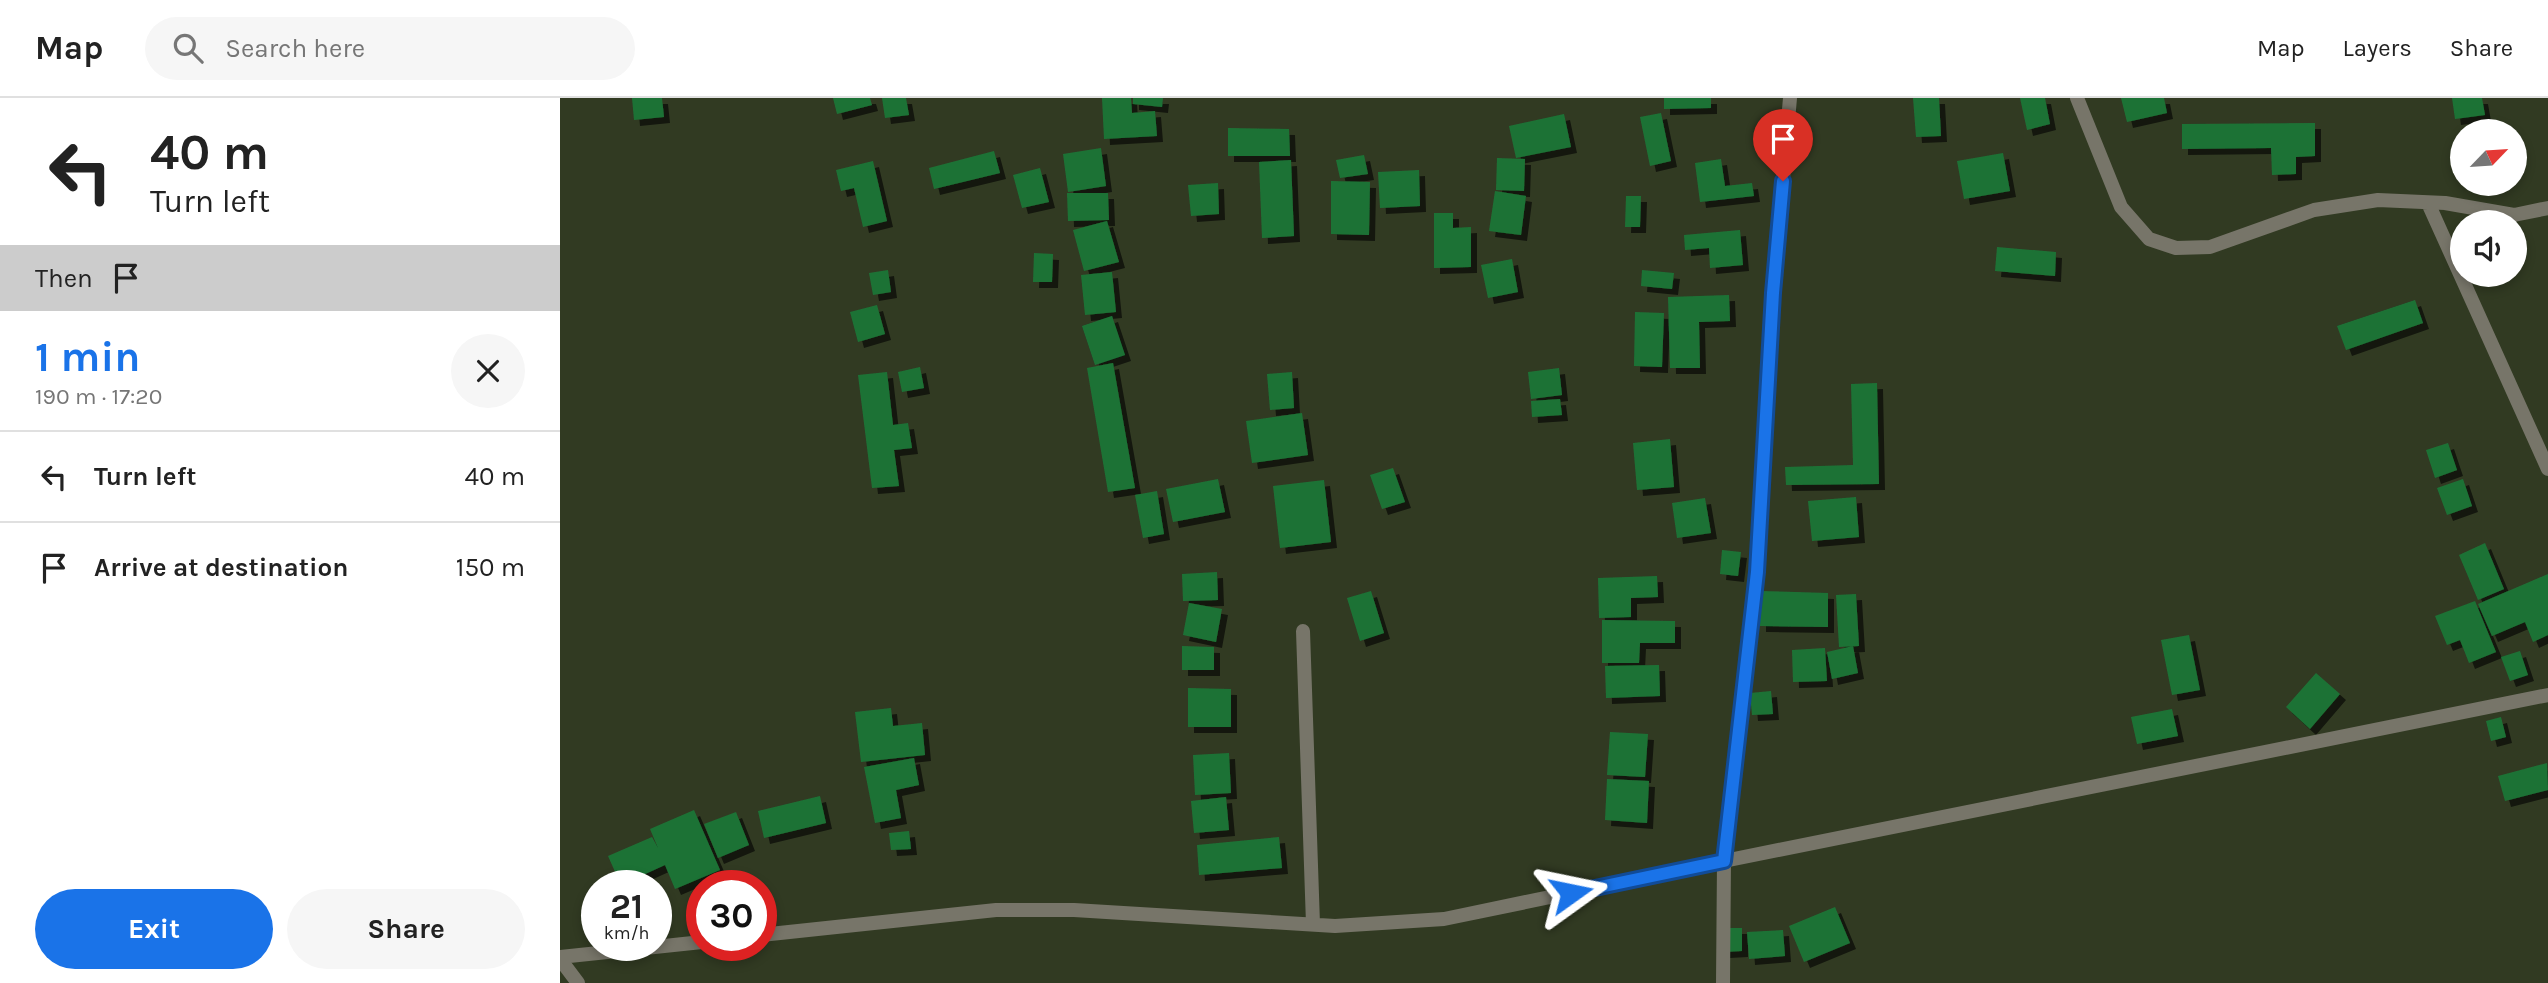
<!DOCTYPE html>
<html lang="en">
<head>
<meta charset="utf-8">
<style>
	:root { --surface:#fff; --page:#f6f6f6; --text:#222; --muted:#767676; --line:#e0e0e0; --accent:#1a73e8 }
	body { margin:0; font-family:Karla,sans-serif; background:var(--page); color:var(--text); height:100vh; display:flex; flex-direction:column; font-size:26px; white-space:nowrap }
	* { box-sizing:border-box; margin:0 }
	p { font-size:23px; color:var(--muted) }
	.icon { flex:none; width:38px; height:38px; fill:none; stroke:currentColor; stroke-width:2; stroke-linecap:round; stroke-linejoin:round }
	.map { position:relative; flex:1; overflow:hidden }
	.drawer { display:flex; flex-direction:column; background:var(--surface); width:560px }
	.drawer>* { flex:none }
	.top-card { background:#fff; color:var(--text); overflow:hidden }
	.needle { width:46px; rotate:65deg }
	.buttons { position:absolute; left:1890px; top:21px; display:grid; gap:14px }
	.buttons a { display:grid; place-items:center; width:77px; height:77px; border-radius:50%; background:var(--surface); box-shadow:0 4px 10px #0003; font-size:35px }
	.speed { position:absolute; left:21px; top:772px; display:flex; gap:14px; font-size:35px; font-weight:700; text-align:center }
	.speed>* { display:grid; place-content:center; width:91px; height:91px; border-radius:50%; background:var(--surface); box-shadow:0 4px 10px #0003; line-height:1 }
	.speed small { font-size:18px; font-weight:400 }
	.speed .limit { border:10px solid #d22; background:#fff; color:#111 }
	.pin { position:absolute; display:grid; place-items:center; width:60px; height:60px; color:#fff; margin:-72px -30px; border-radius:50% 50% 50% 0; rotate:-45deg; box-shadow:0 0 7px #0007 }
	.pin .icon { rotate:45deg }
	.me { position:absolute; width:77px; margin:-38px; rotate:78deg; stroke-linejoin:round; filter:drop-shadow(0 0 5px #0008) }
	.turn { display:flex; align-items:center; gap:24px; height:147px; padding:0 35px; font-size:32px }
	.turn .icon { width:91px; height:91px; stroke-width:2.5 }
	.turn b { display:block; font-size:49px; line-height:60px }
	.then { display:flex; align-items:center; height:66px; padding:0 35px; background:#0003; gap:14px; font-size:26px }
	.round { display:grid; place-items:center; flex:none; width:74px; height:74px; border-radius:37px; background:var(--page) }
	.overview { display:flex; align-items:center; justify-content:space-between; height:119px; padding:0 35px }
	h1 { font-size:42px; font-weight:700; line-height:52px; color:var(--accent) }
	.cta { display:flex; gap:14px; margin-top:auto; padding:14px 35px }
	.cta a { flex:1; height:80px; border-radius:42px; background:var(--accent); color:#fff; font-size:28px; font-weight:700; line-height:80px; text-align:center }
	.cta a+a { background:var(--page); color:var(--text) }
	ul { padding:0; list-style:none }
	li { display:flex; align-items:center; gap:21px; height:91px; padding:0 35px; border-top:2px solid var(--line) }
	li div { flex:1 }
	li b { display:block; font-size:26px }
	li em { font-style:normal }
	header { display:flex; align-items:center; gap:42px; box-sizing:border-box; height:98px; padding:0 35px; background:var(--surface); border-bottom:2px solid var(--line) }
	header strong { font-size:33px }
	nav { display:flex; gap:38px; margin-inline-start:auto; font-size:24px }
	.search { width:490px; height:63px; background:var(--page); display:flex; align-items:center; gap:18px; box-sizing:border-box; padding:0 24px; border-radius:38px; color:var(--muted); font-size:26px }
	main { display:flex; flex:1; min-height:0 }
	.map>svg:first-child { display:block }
	.building { fill:#1d7236; filter:url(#shadow) }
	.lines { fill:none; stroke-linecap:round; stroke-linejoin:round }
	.minor { stroke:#777569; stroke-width:14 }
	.route-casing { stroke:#114b97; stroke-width:18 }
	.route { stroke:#1a73e8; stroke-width:12 }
</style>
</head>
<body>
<header>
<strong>Map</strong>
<div class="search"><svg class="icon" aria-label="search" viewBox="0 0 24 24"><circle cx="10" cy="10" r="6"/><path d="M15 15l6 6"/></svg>Search here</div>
<nav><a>Map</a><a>Layers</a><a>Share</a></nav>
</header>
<main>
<section class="drawer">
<div class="top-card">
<div class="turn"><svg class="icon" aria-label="left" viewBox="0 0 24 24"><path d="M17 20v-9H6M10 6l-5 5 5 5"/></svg><div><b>40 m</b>Turn left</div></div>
<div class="then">Then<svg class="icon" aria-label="arrive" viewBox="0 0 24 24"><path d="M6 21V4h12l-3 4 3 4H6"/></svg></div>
</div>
<div class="overview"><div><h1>1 min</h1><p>190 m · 17:20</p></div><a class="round"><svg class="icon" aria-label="close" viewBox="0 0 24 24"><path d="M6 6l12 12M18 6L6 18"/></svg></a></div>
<ul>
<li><svg class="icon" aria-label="left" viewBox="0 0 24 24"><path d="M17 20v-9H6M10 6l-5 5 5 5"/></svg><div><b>Turn left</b></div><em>40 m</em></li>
<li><svg class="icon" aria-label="arrive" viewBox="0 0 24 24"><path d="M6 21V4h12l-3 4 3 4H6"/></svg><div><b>Arrive at destination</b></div><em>150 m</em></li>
</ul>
<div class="cta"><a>Exit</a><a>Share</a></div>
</section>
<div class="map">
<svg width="1988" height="885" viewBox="0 0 1988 885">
	<defs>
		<filter id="shadow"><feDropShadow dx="6" dy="6" stdDeviation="0" flood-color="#0009"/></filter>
	</defs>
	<rect width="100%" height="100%" fill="#313a22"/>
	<path class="building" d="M72 0H102L104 19 74 22Z
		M273 0H310L312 7 277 16Z
		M322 0H346L349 17 325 20Z
		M542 0H571L572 15 595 13 597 38 544 41Z
		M573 0H603L602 9 573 6Z
		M1104 0H1151V10L1104 11Z
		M1353 0H1379L1381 38 1356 39Z
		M1460 0H1485L1490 26 1467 32Z
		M1561 0H1604L1607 15 1567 24Z
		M1892 0H1922L1925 17 1895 21Z
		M1101 15 1111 63 1090 68 1080 19Z
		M1004 16 1011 49 956 60 949 28Z
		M1755 25V58L1736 59V76L1712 77 1711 50 1622 51V26Z
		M668 30 729 31 730 58H668Z
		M541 50 546 88 508 94 503 56Z
		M434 53 440 75 374 91 369 70Z
		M1443 55 1450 93 1404 101 1397 63Z
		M804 57 808 76 780 80 776 62Z
		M937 60 965 61 964 93 936 92Z
		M1161 61 1165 88 1192 85 1194 98 1140 104 1135 65Z
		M731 62 734 138 702 140 699 64Z
		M313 63 327 123 303 129 294 90 281 93 276 72Z
		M480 70 489 104 462 110 453 77Z
		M859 72 860 108 820 110 818 74Z
		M771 83 810 84 809 137 771 136Z
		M658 85 659 116 631 118 628 87Z
		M935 93 966 98 961 137 929 133Z
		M507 95H548L549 122 508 123Z
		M1066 98H1081L1080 129H1065Z
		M874 115H893V130L911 129V169L874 170Z
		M547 123 559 164 524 173 513 132Z
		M1180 132 1183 167 1150 170 1149 150 1125 152 1124 137Z
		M1437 149 1496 154 1495 178 1435 173Z
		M474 155 493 156 492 184H473Z
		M952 161 958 194 928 200 921 167Z
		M328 172 331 194 313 197 309 175Z
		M1082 172 1114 175 1112 191 1081 188Z
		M552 174 556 214 525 217 521 177Z
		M1169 197 1170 223 1139 224 1140 270H1110L1108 199Z
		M1855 202 1863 225 1786 252 1777 228Z
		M317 207 325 236 298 244 290 214Z
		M1075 214 1104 215 1102 269 1074 268Z
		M552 218 565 257 535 267 522 228Z
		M553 265 575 390 548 394 527 270Z
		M360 269 364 290 342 294 338 274Z
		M999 270 1002 297 971 301 968 274Z
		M327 274 333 327 348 325 352 350 334 352 339 388 312 390 298 277Z
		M732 274 734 310 710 312 707 276Z
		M1317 285 1319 386 1226 387 1225 369 1293 367 1291 286Z
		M1000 301 1002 317 972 319 971 303Z
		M742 315 748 357 692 365 686 323Z
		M1110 341 1114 389 1077 392 1073 345Z
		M1888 345 1897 372 1875 380 1866 352Z
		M833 370 845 404 822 411 810 377Z
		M658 381 665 414 613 424 606 391Z
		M1903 381 1912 408 1887 417 1877 390Z
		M764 382 771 444 720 450 713 388Z
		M597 393 604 436 583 440 575 397Z
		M1296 399 1299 439 1252 443 1248 403Z
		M1145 400 1151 435 1117 440 1112 405Z
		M1925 445 1944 491 1918 502 1899 457Z
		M1162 452 1181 454 1178 478 1160 476Z
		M657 474 658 502 623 503 622 476Z
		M1988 476V537L1973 544 1965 524 1932 538 1918 506Z
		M1097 478 1098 499 1071 500V519L1039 520 1038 480Z
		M811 493 824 535 800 543 787 500Z
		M1200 493 1268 495V529L1200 528Z
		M1296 496 1299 548 1279 549 1276 497Z
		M1915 503 1936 554 1909 565 1900 542 1887 547 1875 518Z
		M629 505 662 511 656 544 623 537Z
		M1042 522 1115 523V545H1080L1079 565H1042Z
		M1629 537 1640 592 1612 597 1601 542Z
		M622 548 654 549V572H622Z
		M1293 548 1298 575 1272 581 1267 554Z
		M1265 550 1267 583 1233 584 1232 552Z
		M1960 553 1968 577 1950 583 1941 559Z
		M1099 567 1100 598 1046 600 1045 568Z
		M1756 575 1780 596 1750 631 1726 609Z
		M628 590 671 591V629H628Z
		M1211 593 1213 616 1192 617 1190 595Z
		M331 610 333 628 362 625 365 657 301 664 295 614Z
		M1612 611 1618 638 1577 646 1571 619Z
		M1941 619 1946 639 1931 643 1926 623Z
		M1050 634 1088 636 1085 679 1047 677Z
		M669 655 671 695 635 697 633 657Z
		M354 660 359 687 336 692 341 720 315 725 304 669Z
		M1987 665 1988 692 1945 703 1938 678Z
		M1047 681 1089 683 1087 725 1045 722Z
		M260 698 266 725 204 740 198 713Z
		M666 699 669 732 634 735 631 703Z
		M134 712 160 772 115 791 105 767 61 787 48 758 92 739 98 750 90 731Z
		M176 714 189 747 158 760 144 726Z
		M349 733 351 751 331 752 329 735Z
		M719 739 722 770 639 777 637 747Z
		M1275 809 1290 845 1244 864 1229 828Z
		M1163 830H1182V853L1164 854Z
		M1223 832 1225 858 1189 861 1187 834Z"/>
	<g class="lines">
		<path class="minor" d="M1517 0 1561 109 1589 141 1616 150 1650 149 1754 112 1818 102 1885 105 1954 117 1988 110
			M1868 105 1988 371
			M743 533 753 826
			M201 837 436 812H514L775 828 884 821 1164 763 1988 597
			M0 859 142 844
			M0 861 18 885
			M1163 885 1164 763 1197 474 1213 195 1230 0"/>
	</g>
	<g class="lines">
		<g class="route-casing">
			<path id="route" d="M1011 795 1164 763 1197 474 1213 195 1223 83"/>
		</g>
		<use href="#route" class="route"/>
	</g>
</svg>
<div class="buttons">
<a><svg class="needle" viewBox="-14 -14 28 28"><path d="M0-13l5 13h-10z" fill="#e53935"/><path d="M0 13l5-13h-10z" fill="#767676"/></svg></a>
<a><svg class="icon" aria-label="sound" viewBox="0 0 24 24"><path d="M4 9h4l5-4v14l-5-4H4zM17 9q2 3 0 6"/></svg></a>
</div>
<div class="speed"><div>21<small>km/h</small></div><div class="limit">30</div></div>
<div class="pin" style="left:1223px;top:83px;background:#d93025"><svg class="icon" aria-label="arrive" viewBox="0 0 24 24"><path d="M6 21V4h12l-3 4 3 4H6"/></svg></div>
<svg class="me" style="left:1011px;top:795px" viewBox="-20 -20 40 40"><path d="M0-17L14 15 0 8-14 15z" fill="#1a73e8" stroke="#fff" stroke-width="4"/></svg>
</div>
</main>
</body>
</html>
